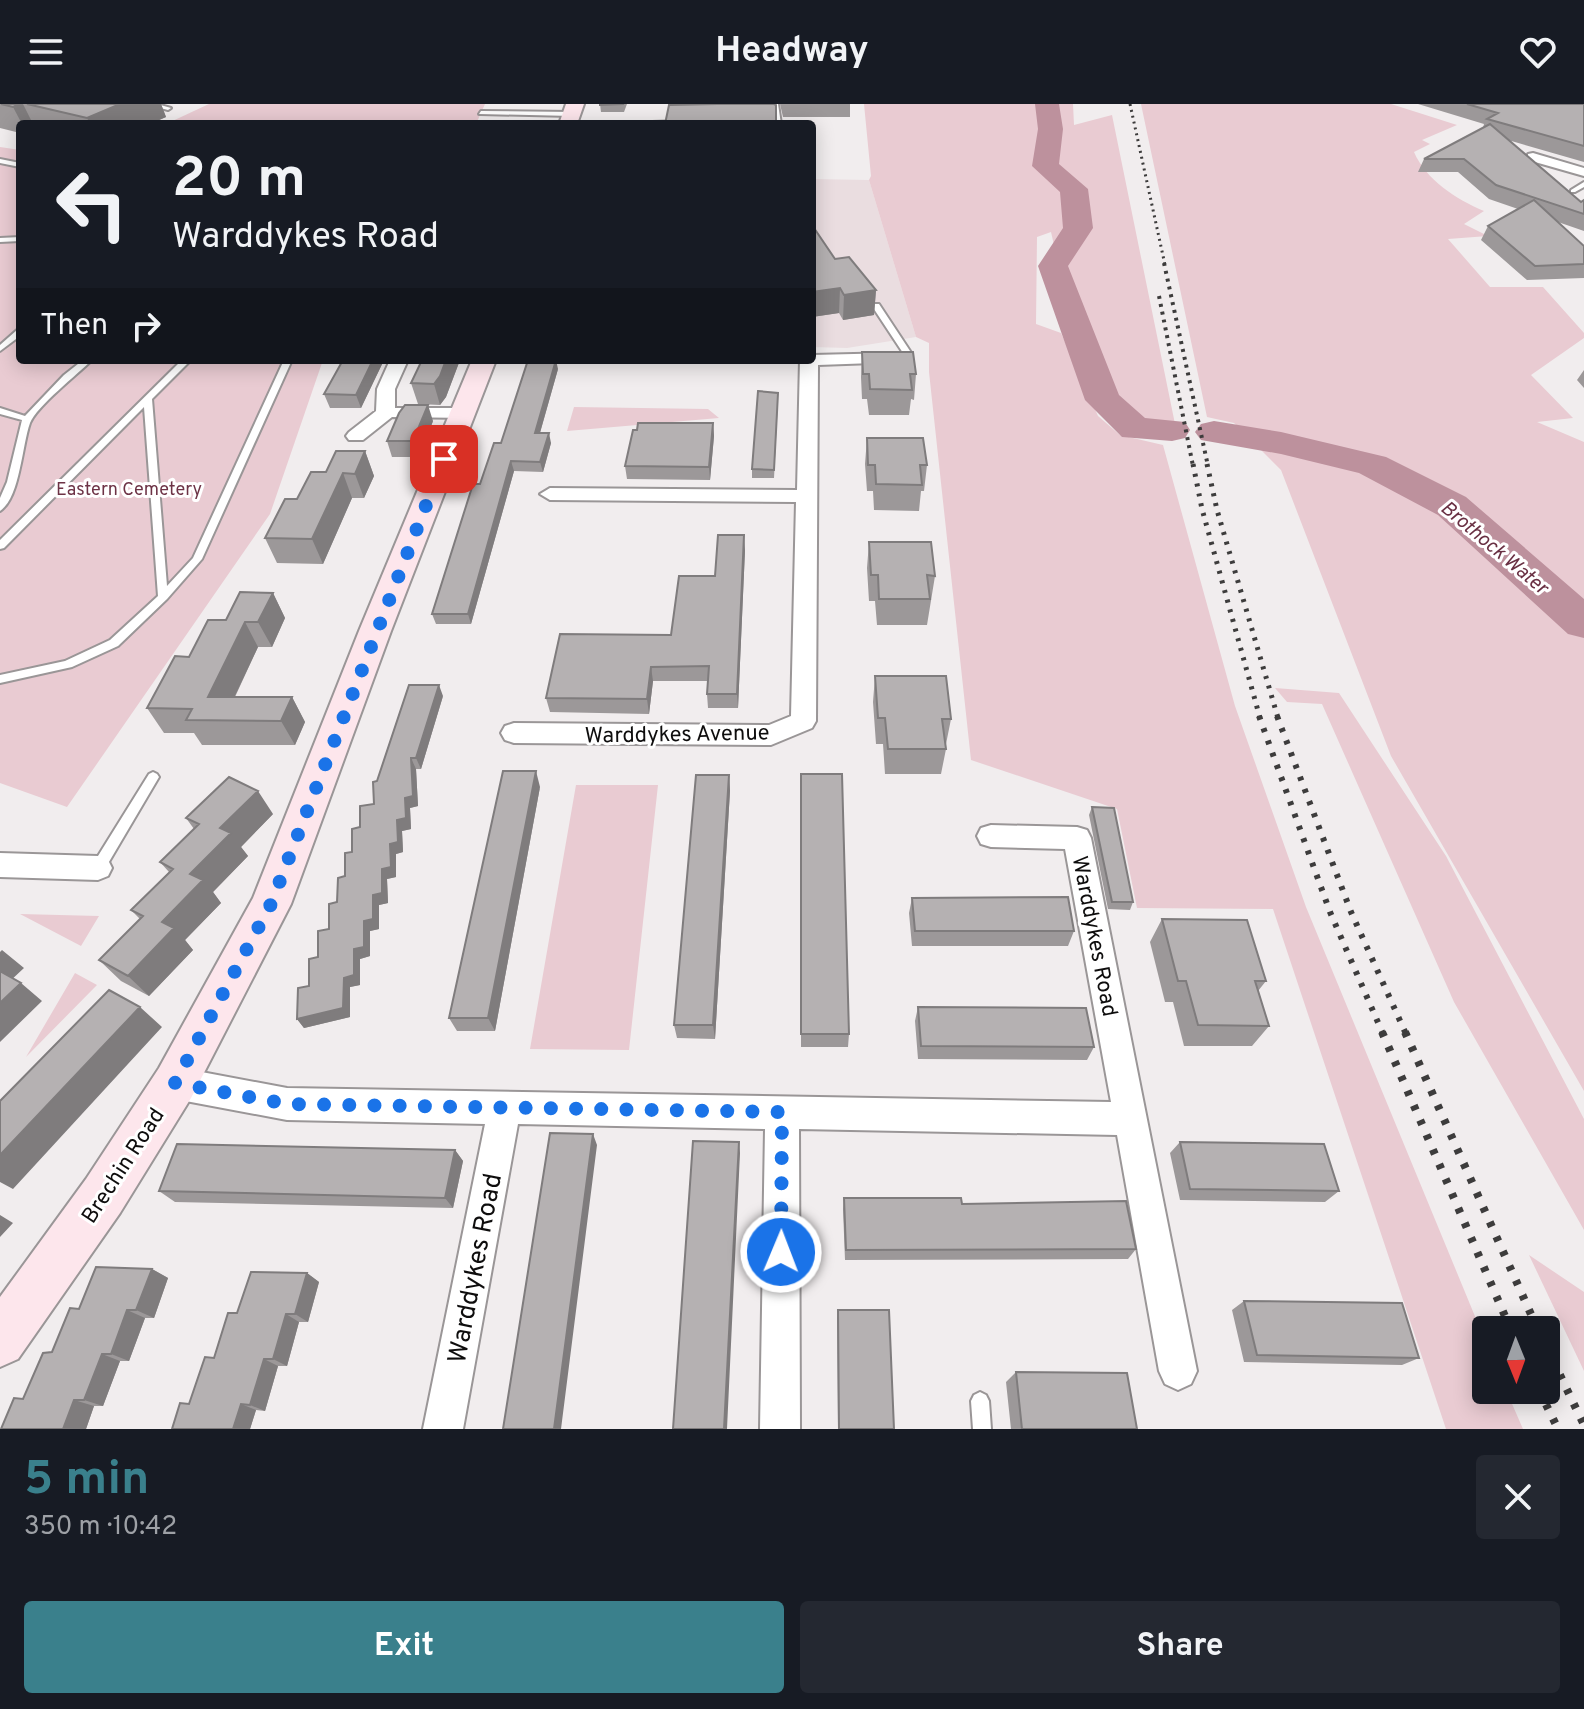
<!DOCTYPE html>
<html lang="en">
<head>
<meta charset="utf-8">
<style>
	:root { --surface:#171b24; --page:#242831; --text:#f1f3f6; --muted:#9ea1a6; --accent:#3a808c }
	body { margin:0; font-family:Overpass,sans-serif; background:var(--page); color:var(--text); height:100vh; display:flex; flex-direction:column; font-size:30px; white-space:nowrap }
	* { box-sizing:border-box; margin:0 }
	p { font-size:26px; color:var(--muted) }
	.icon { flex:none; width:44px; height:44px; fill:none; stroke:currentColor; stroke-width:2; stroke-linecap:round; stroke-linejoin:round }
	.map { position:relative; height:1325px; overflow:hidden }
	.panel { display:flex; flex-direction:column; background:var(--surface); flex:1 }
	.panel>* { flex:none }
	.banner { position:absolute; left:16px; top:16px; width:800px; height:244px; border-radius:8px; box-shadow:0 4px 20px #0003; background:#171b24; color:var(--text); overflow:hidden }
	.needle { width:52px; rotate:179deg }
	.controls { position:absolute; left:1472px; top:1212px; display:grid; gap:16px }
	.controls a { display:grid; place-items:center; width:88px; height:88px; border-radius:8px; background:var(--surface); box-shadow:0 4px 20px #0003; font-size:40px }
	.pin { position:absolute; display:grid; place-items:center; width:68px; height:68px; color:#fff; margin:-34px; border-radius:16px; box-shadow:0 4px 12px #0006 }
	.me { position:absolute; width:88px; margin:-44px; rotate:1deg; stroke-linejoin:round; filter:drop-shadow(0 0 6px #0008) }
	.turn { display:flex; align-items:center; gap:28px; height:168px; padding:0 24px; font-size:36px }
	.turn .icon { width:104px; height:104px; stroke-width:2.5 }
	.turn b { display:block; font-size:56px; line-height:68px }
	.then { display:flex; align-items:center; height:76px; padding:0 24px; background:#0003; gap:16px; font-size:30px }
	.round { display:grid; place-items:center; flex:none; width:84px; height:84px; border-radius:8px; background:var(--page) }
	.overview { display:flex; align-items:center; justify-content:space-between; height:136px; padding:0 24px }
	h1 { font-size:48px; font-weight:700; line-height:60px; color:var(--accent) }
	.action { display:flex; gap:16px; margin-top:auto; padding:16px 24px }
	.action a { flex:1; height:92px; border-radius:8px; background:var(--accent); color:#fff; font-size:32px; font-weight:700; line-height:92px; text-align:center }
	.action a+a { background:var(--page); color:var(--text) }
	header { display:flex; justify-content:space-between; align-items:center; height:104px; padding:0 24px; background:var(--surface); font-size:36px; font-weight:700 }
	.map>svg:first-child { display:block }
	.built { fill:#eadde0 }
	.green { fill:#e9cbd2 }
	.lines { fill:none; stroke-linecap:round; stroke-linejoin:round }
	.river { fill:#bd919d; fill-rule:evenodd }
	.lane-casing { stroke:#9a9697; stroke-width:4 }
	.street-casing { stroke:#9a9697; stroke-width:4 }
	.secondary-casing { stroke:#9a9697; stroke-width:4 }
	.lane { fill:#fff; fill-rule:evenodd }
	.street { fill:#fff; fill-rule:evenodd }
	.secondary { fill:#fde6ec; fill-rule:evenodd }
	.rail-far4 { stroke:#3d3c3c; stroke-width:3; stroke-dasharray:2 4; stroke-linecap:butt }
	.rail-far3 { stroke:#3d3c3c; stroke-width:4; stroke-dasharray:3 5; stroke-linecap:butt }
	.rail-far2 { stroke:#3d3c3c; stroke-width:5; stroke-dasharray:3 7; stroke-linecap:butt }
	.rail-far1 { stroke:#3d3c3c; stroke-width:6; stroke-dasharray:4 9; stroke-linecap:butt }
	.rail { stroke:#3d3c3c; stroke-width:8; stroke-dasharray:5 11; stroke-linecap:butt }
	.wall { fill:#9c9899 }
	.shaded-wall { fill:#7f7c7d }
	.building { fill:#b5b1b2; stroke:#7f7c7d; stroke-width:2 }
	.route { stroke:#1a73e8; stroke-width:14; stroke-dasharray:0 25.2 }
	.labels { text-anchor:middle; stroke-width:6; stroke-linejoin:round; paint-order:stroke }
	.far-park-label { font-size:18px; fill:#6d3346; stroke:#fff }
	.far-water-label { font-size:20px; font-style:italic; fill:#693043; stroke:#fff }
	.street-label { font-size:22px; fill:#0e0d0d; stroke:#fff }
	.near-street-label { font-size:26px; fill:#0e0d0d; stroke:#fff }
</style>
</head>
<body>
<header><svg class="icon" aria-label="menu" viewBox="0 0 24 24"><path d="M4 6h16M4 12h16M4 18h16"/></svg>Headway<svg class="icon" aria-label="heart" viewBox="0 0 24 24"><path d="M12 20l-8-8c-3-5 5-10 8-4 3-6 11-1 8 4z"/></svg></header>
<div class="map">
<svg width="1584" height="1325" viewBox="0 0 1584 1325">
	<rect width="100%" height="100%" fill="#f1edee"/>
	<path class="built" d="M812 75 869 76 916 233 847 244 812 243Z"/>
	<path class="green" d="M209 0H485L476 20H166Z
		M864 0H1073L1074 21 1112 11 1175 320 1138 319 1110 293 1059 163 1051 128 1037 133 1036 220 1061 229 1098 312 1120 331 1163 341 1235 602 1306 803 1486 1239V1286H1506L1523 1325H1446L1273 805 1137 804 1117 705 971 656 929 268V239L916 233 869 76 871 72Z
		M1141 0H1391L1457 21 1422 36 1430 40 1414 48C1426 76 1456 95 1484 107L1464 120 1488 132 1448 135 1490 183H1543L1584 229V234L1531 271 1573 314 1537 318 1584 338V987L1391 652 1281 366 1234 319 1207 313Z
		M0 43 20 46V256H323L270 410 67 703 0 679Z
		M574 303 708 305 719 314 567 327Z
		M1275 584 1339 589 1446 752 1584 1015V1126L1454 898 1322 600 1287 598Z
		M576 681H658L629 946 530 945Z
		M20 810 99 812 81 842Z
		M75 869 97 881 26 953Z
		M1529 1151 1584 1188V1267Z"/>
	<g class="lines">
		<path class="river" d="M1035 0H1059L1063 25 1059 60 1088 85 1093 124 1068 162 1119 291 1145 314 1185 318 1190 326 1185 334 1172 337 1122 333 1085 296 1038 162 1063 124 1060 88 1032 62 1038 25Z
			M1214 317 1281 328 1386 353 1466 393 1584 495V534L1568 530 1438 411 1359 369 1281 350 1201 336 1195 328 1201 320Z"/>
		<g class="lane-casing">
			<path id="lane" d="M145 0H157L171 4 168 6Z
				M772 0H778L781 20H775Z
				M481 7 572 8 575 10 572 12 479 10Z
				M682 17 684 20H649L652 18Z
				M0 55 20 59V63L0 59Z
				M1584 78V83L1575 88H1571V86Z
				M20 133V137L0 138V134Z
				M873 200H879L912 250 911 252H905L872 202Z
				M17 226H20V232L0 247V241Z
				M83 256H92C78 270 37 302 30 319 22 341 20 394 0 407V394L7 378 22 316 0 310V304L25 312 64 271Z
				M182 256H191L152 295 167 482 193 454 284 256H292L202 455 167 495 118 542 72 563 0 579V571L65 557 110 536 158 492 144 303 4 444 0 445V436Z
				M153 668 157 670 159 673 103 768 98 769 93 768 92 764 93 760 149 670Z
				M980 1288 986 1291 989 1297 991 1325H973L971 1297 974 1291Z"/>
		</g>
		<g class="street-casing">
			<path id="street" d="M706 0H718L716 20H702Z
				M1533 49 1584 64V72L1528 56V50Z
				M896 249 902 250 905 254 902 258 818 261 816 617 812 624 771 641 514 639 505 636 501 629 505 622 514 619 769 621 791 612 796 398 550 396 540 390 550 384 797 386 800 256H812V251Z
				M390 256H408L395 285V304H462L469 306 471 310 469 314 392 313 363 336H349L346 332 349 328 376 307 377 285Z
				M991 721 1077 723 1087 726 1091 734 1197 1267 1191 1280 1178 1286 1165 1280 1159 1267 1117 1031 799 1025 800 1325H760L765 1025 518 1020 463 1325H423L485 1020 287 1016 175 995 164 990 159 979 164 968 175 963 287 984 1111 998 1065 745 991 743 981 740 977 732 981 724Z
				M0 749 98 752 108 756 112 764 108 772 98 776 0 773Z"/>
		</g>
		<g class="secondary-casing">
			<path id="secondary" d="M566 0H584L577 20H559Z
				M472 256H496L391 527 291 800 191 994 120 1109 18 1255 0 1263V1193L86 1075 159 964 253 794 359 527Z"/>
		</g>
		<use href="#lane" class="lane"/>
		<use href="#street" class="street"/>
		<use href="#secondary" class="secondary"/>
		<path class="rail-far4" d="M1130 0 1165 161"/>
		<path class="rail-far3" d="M1164 159 1208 362
			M1159 192 1193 362"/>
		<path class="rail-far2" d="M1193 360 1202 405 1260 614
			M1207 360 1217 406 1278 614"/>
		<path class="rail-far1" d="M1259 612 1330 808 1383 930
			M1277 612 1351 808 1406 930"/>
		<path class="rail" d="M1382 928 1511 1226
			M1405 928 1538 1226
			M1546 1242 1584 1321
			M1539 1286 1558 1325"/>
	</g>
	<path class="wall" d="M0 0H161L166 13 150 20H20V29L0 24Z
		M600 0H627L624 8H601Z
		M780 0H850V13H783Z
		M1418 0H1584V58L1508 36 1581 98 1584 96V127L1558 118 1584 142V174L1527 176 1481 136 1488 122 1518 105 1489 95 1458 68H1418L1424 55 1483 24 1484 20Z
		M812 121 835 155 876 186 874 211 843 216 839 209 812 213Z
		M862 248 916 270 914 296 911 295 909 311H869L867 295H862L861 273Z
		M343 256H384L361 304H330L324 290Z
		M422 256H460L446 293 440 301 418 300 411 279Z
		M558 265 540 329 551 339 543 368 514 367 471 520H436L432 510 480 380 501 339Z
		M1584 266V284L1577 276Z
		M778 297 774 374H752V365Z
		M433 317 419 353H392L387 337Z
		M713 319 714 332 710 376 627 375 625 362 637 326Z
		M867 334 927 361 924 387H921L919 407 874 406 873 387H867L865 360Z
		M365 347 374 372 364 394H352L323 460 277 459 265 434 297 395Z
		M869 438 935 472 927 521H877L875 497H869L867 464Z
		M745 446 738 604H708L707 590 708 577H653L649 610 550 608 546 594 671 531 715 472Z
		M273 489 285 514 272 543H258L235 593H292L305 618 295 641H202L194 629H164L147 604 189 553 226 516Z
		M875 572 951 615 946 640H945L946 645 941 670H885L883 640H876L873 598Z
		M443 592 421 665H416L418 702 410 704 411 725 402 727 403 748 396 750V773L387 775 388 799 379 801V825L370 827V852L360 855V881L350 883V913L304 924 297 915 329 825 360 723 374 700Z
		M801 670 849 930 848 943H801Z
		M729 671 730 687 715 935 677 934 674 921Z
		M540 683 495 927H457L449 914Z
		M1092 703 1133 798 1130 806 1108 805 1089 711Z
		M273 710 241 743 248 752 213 788 221 799 185 836 193 846 149 892 121 877 99 856 140 815 131 806 169 768 160 758 194 725 186 714Z
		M912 794 1074 827 1068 842H912L909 809Z
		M1162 815 1266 877 1258 887 1269 922 1252 942H1184L1173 898H1165L1150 838Z
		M918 903 1094 943 1087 956 918 955 915 917Z
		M1180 1038 1339 1087 1325 1098 1180 1096 1170 1049Z
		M455 1046 463 1057 453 1104 175 1098 159 1087Z
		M844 1094 962 1100 1136 1145 1128 1155 845 1156 843 1105Z
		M152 1165 168 1174 154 1214H145L129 1257H120L103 1302H94L86 1325H1L23 1295 79 1205Z
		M307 1169 319 1178 308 1218H299L287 1262H278L265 1307 256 1306 250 1325H172L189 1300 237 1209Z
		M1244 1197 1419 1254 1402 1261 1244 1258 1232 1206Z
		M838 1206 894 1325H838L837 1214Z
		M1016 1268 1137 1325H1011L1006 1278Z"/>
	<path class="shaded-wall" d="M19 0H23L33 20H22L13 3Z
		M120 0H161L166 13 150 20H90L87 14Z
		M840 184 839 209 812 213V188Z
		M876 186 874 211 843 216 844 191Z
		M373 256H384L361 304 356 291Z
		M446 256H460L446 293 440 301 434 280Z
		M556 256 558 265 537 339 535 329Z
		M428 301 433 317 419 353 413 337Z
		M713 319 714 332 710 376 709 363Z
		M549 329 551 339 543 368 540 358Z
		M365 347 374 372 364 394 355 370Z
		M511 357 514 367 471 520 468 510Z
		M343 369 352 394 323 460 312 435Z
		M744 431 745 446 738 604 737 590Z
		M273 489 285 514 272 543 258 518Z
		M245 518 258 543 223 617 208 593Z
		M651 563 653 577 649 610 647 595Z
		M439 581 443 592 421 665 416 654Z
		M292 593 305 618 295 641 281 617Z
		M411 654 416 665 418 702 410 704 411 725 402 727 403 748 396 750V773L387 775 388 799 379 801V825L370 827V852L360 855V881L350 883V913L304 924 297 915 344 874 382 765 405 694Z
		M536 667 540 683 495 927 488 914Z
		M729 671 730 687 715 935 713 921Z
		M258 687 273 710 241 743 248 752 213 788 221 799 185 836 193 846 149 892 128 872 190 770 220 724Z
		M2 846 24 864 9 878 0 871V848Z
		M21 879 42 897 0 938V899Z
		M140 903 162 923 13 1085 0 1078V1051Z
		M593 1030 597 1041 561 1325H554Z
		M739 1038 740 1049 727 1325H724Z
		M455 1046 463 1057 453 1104 445 1094Z
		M0 1111 13 1119 0 1133Z
		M152 1165 168 1174 154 1214 136 1206Z
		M307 1169 319 1178 308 1218 295 1210Z
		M127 1206 145 1214 129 1257 111 1250Z
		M286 1210 299 1218 287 1262 273 1255Z
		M102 1250 120 1257 103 1302 84 1296Z
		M264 1255 278 1262 265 1307 250 1301Z
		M74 1296 94 1302 86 1325H63Z
		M241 1300 256 1306 250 1325H233Z"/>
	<path class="building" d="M1 0H19L13 3Z
		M27 0H120L87 14Z
		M600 0H624L600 1Z
		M717 0H774L776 1V20H665L669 1Z
		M1467 0H1584V42L1487 15 1498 9Z
		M1490 20 1581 98 1584 96V110L1496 81 1464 55H1424Z
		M1534 96 1584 142V160L1535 162 1488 122Z
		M812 121 835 155 849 153 876 186 844 191 840 184 812 188Z
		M862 248H913L916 270H910L912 286 870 285 869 270H863Z
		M343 256H373L356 291 324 290Z
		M422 256H446L440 272 434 280 411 279Z
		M528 256H556L535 329H549L540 358 511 357 468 510H432L473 380H480L494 339H501Z
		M758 287 778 289 774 366 752 365Z
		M405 301H428L413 337H387L399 309Z
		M638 319H713L709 363 625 362 633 326H637Z
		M867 334H923L927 361H920L922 381 876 380 875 361H868Z
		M336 347H365L355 370 343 369 312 435 265 434 285 395H297L311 368H326Z
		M718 431H744L737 590H707L709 562 651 563 647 595 546 594 560 530 671 531 679 472H715Z
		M869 438H931L935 472 927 471 930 495H879L878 471H871Z
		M240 488 273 489 258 518H245L208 593H292L281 617 186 616 192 605 147 604 175 552 189 553 208 516H226Z
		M875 572H946L951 615H942L946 645H888L885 614H878Z
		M409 581H439L416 654H411L413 692 405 694 406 714 397 716 398 738 390 740 391 763 382 765V789L373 791V815L364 817V843L354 845V871L344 874 343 904 297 915 298 884 309 882V855L318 853V827L329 825V800L337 798 338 774 345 772V749L352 748V725L360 723V702L374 700 373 678 377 677Z
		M503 667H536L488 914H449Z
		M801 670H842L849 930H801Z
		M696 671H729L713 921H674Z
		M229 673 258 687 220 724 231 729 190 770 203 776 162 818 174 824 128 872 99 856 143 812 131 806 173 765 160 758 199 720 186 714Z
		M1092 703 1114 704 1133 798H1112Z
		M1068 793 1074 827H915L912 794Z
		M1162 815 1247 816 1266 877H1255L1269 922 1198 921 1186 877H1178Z
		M0 867 21 879 0 899Z
		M109 886 140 903 0 1051V997Z
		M918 903 1086 904 1094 943 921 942Z
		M550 1029 593 1030 554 1325H503Z
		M693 1037 739 1038 724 1325H673Z
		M1180 1038 1324 1040 1339 1087 1190 1085Z
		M177 1040 455 1046 445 1094 159 1087Z
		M844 1094H961L962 1100 1126 1097 1136 1145 846 1146Z
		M96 1163 152 1165 136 1206H127L111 1250H102L84 1296H74L63 1325H1L14 1294 23 1295 43 1249 52 1248 70 1204 79 1205Z
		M251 1168 307 1169 295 1210H286L273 1255H264L250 1301 241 1300 233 1325H172L180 1299 189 1300 205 1253 214 1254 228 1209H237Z
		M1244 1197 1402 1199 1419 1254 1257 1251Z
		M838 1206H889L894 1325H839Z
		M1016 1268 1127 1269 1137 1325H1022Z"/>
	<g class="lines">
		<path class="route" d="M444 355 271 800 175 979 287 1000 782 1008 781 1148"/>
	</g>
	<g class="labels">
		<g class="far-park-label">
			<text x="129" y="391">Eastern Cemetery</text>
		</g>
		<g class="far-water-label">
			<text transform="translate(1495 443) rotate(40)" y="7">Brothock Water</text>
		</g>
		<g class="street-label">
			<text transform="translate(677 629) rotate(-1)" y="8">Warddykes Avenue</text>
			<text transform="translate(1096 832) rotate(79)" y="8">Warddykes Road</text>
			<text transform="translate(122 1061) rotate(-57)" y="8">Brechin Road</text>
		</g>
		<g class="near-street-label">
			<text transform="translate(474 1164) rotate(-79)" y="9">Warddykes Road</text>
		</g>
	</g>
</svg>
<div class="controls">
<a><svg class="needle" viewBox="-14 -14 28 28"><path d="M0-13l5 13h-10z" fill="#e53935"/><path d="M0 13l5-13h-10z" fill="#9ea1a6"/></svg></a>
</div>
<div class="pin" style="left:444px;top:355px;background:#d93025"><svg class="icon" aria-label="arrive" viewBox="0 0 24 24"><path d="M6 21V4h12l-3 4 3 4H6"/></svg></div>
<svg class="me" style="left:781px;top:1148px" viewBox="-20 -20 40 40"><circle r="17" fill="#1a73e8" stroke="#fff" stroke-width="3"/><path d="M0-11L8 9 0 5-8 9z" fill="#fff"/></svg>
<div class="banner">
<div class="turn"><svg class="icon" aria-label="left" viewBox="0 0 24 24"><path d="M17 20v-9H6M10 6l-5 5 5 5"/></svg><div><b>20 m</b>Warddykes Road</div></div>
<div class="then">Then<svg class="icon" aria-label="right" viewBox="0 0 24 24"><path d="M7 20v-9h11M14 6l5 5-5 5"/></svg></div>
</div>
</div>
<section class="panel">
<div class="overview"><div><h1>5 min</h1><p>350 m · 10:42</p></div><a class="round"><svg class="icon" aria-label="close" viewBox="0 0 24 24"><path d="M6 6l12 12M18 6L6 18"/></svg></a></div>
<div class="action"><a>Exit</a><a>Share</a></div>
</section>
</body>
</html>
